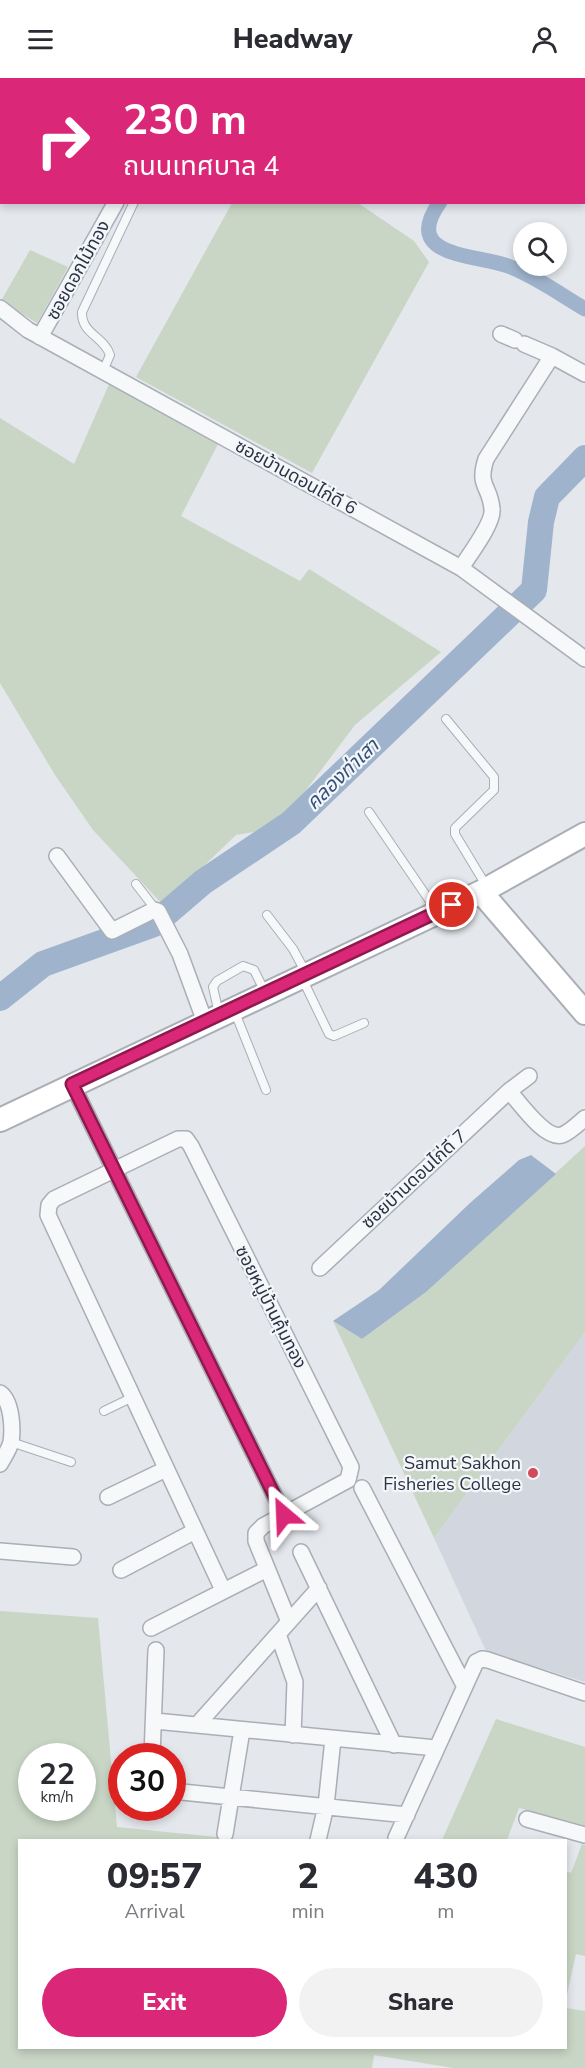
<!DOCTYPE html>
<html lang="en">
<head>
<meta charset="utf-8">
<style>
	:root { --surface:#fff; --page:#f2f2f3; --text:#2b2b33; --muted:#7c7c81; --accent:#db2777 }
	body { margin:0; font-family:"Nunito Sans","Noto Sans Thai",sans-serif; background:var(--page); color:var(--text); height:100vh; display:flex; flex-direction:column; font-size:22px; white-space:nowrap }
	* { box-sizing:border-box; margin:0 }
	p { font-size:20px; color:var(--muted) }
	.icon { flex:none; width:33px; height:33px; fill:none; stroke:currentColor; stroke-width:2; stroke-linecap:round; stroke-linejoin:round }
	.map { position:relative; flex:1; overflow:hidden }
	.side { position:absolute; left:18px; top:1761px; width:549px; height:210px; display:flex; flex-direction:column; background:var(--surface); border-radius:0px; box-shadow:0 3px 9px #0003 }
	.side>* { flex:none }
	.banner { position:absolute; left:0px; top:0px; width:585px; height:126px; box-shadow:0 3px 9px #0003; background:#db2777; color:#fff; overflow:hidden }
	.fabs { position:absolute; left:513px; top:144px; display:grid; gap:12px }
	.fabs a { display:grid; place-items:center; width:54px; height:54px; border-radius:50%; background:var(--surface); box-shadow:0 3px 9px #0003; font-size:30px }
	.speed { position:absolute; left:18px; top:1665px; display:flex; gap:12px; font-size:30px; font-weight:700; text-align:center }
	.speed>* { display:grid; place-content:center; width:78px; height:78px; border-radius:50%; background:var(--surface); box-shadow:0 3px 9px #0003; line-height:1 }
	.speed small { font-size:15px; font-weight:400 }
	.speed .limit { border:9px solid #d22; background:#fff; color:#111 }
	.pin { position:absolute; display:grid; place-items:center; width:51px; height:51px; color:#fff; margin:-26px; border:3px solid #fff; border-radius:50%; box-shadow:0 2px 6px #0007 }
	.me { position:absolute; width:66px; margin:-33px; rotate:334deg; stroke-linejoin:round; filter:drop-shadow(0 0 4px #0008) }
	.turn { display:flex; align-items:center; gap:21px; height:126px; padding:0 24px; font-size:27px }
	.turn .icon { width:78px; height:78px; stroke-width:2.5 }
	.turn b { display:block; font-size:42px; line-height:51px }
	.eta { display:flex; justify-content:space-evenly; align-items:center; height:102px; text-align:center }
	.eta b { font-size:36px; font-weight:800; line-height:42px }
	.action { display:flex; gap:12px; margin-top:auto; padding:12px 24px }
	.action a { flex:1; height:69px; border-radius:36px; background:var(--accent); color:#fff; font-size:24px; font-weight:800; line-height:69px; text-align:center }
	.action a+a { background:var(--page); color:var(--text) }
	header { display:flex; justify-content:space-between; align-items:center; height:78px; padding:0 24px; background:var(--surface); font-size:27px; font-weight:800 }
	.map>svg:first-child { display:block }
	.built { fill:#d2d6de }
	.green { fill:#c9d6c5; fill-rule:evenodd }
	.water { fill:#9fb4cc }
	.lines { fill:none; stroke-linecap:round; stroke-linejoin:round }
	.canal { stroke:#9fb4cc; stroke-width:15 }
	.river { stroke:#9fb4cc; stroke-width:26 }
	.lane-casing { stroke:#a9aeb7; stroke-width:10 }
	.street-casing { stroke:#a9aeb7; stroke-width:18 }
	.secondary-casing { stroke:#a9aeb7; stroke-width:26 }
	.lane { stroke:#f7f8fa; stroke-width:8 }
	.street { stroke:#f7f8fa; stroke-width:15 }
	.secondary { stroke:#fff; stroke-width:22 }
	.route-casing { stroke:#8e194d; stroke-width:15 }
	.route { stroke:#db2777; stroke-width:10 }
	.poi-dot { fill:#d1495b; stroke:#f4f6f9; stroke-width:2 }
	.labels { text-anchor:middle; stroke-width:4.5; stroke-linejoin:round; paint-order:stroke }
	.street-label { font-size:18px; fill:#2b3445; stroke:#f4f6f9 }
	.poi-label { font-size:18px; fill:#2b3445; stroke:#f4f6f9; text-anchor:end }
	.water-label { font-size:20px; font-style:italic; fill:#34527a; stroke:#f4f6f9 }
</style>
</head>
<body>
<header><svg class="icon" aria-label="menu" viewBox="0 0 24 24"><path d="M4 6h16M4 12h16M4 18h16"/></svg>Headway<svg class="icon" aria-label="person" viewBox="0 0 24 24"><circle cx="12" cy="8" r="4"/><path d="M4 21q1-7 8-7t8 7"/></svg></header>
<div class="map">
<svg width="585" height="1990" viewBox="0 0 585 1990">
	<rect width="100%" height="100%" fill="#e4e7ec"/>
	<path class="built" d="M585 1254V1604L486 1573 434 1460Z"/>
	<path class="green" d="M232 125H358L414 163 429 184 312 395 136 299Z
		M30 172 68 189 37 245 1 223Z
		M110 304 218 366 181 438 300 503 309 491 441 574 355 647 297 724 260 753 236 757 163 827 93 752 55 697 0 605V340L74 386Z
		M585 1068V1254L434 1460 333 1243 362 1261 426 1214Z
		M0 1533 98 1540 117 1749 246 1762H20V1970H566V1930L585 1933V1990H453L374 1977 372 1990H0ZM32 1678H82V1730H32Z
		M496 1641 585 1669V1748L519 1730 507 1762H442Z
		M582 1766 585 1767V1878L576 1876 566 1921V1793L571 1795Z"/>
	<path class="water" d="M531 1077 556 1096 426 1214 362 1261 333 1243 379 1212 470 1125 519 1082Z"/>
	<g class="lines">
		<path class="canal" d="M355 0 358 2
			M440 124C400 180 476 176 508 188 535 198 561 217 585 231"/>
		<path class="river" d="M0 920 43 886 154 846 203 804 291 745 534 512 541 444 547 419 585 380"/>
		<g class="lane-casing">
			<path id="lane" d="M309 0 311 2
				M103 293 110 277C104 258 81 256 82 234L134 124
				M446 641 494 699V712L455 750V756L487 809
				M369 734 436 832
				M136 806 156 832
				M267 837 293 871 306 895
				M302 900 329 956 334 958 364 945
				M234 932 266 1012
				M219 936 213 909 217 903 243 888 254 892 265 914
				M104 1333 133 1319
				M11 1364 71 1384"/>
		</g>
		<g class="street-casing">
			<path id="street" d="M185 2 186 0
				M0 230 28 252 461 490 585 581
				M501 256 515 262
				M40 259 116 124
				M524 266 552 278
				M461 490C469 477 494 445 492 431 490 407 477 409 486 381L552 278 585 296
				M57 778 112 853 154 832 158 833 180 876 205 944
				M72 1006 284 1437
				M509 1013 529 998
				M320 1190 509 1013C520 1025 545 1062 562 1057 570 1054 579 1045 585 1040
				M0 1315C12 1323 13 1351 11 1364 9 1372 4 1379 0 1386
				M362 1410 464 1607
				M108 1419 166 1391
				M0 1473 73 1479
				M301 1474 394 1667
				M121 1492 195 1453
				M223 1512 48 1137 49 1127 54 1121 178 1061H186L191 1068 351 1389 348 1402 263 1448 256 1455V1463L289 1544
				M151 1550 267 1491
				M278 1556 295 1604 293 1657
				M155 1643 436 1670
				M197 1647 319 1510
				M152 1678 156 1572
				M172 1713 407 1737
				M527 1741 585 1757
				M225 1756 242 1652
				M396 1760 476 1584 482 1581 488 1582 585 1615
				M318 1762 326 1728 333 1661"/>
		</g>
		<g class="secondary-casing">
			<path id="secondary" d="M481 814 585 935
				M0 1042 481 814 585 756"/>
		</g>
		<use href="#lane" class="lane"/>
		<use href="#street" class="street"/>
		<use href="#secondary" class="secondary"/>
	</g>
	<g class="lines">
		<g class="route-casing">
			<path id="route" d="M284 1437 72 1006 452 827"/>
		</g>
		<use href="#route" class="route"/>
	</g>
	<circle class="poi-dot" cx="533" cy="1395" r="6"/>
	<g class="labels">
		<g class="street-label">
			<text transform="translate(78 192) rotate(-61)" y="6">ซอยดอกไม้ทอง</text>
			<text transform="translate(296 399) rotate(29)" y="6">ซอยบ้านดอนไก่ดี 6</text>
			<text transform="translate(414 1101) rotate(-43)" y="6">ซอยบ้านดอนไก่ดี 7</text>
			<text transform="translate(271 1229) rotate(63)" y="6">ซอยหมู่บ้านคุ้มทอง</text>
		</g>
		<g class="poi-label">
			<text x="521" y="1391">Samut Sakhon<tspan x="521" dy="21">Fisheries College</tspan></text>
		</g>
		<g class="water-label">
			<text transform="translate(342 696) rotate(-44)" y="7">คลองท่าเสา</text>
		</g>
	</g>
</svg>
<div class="fabs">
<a><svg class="icon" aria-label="search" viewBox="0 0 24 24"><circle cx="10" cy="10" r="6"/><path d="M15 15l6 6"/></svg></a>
</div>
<div class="speed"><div>22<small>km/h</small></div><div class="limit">30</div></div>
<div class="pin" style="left:452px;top:827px;background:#d93025"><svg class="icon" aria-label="arrive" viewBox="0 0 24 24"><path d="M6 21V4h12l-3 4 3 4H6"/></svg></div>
<svg class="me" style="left:284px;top:1437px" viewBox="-20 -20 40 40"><path d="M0-17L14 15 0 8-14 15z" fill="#db2777" stroke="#fff" stroke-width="4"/></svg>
<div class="banner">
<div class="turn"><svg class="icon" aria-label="right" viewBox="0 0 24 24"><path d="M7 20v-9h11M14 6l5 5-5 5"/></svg><div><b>230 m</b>ถนนเทศบาล 4</div></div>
</div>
<section class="side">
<div class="eta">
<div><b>09:57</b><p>Arrival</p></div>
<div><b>2</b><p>min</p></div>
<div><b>430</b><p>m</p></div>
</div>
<div class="action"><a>Exit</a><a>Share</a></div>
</section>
</div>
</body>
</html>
